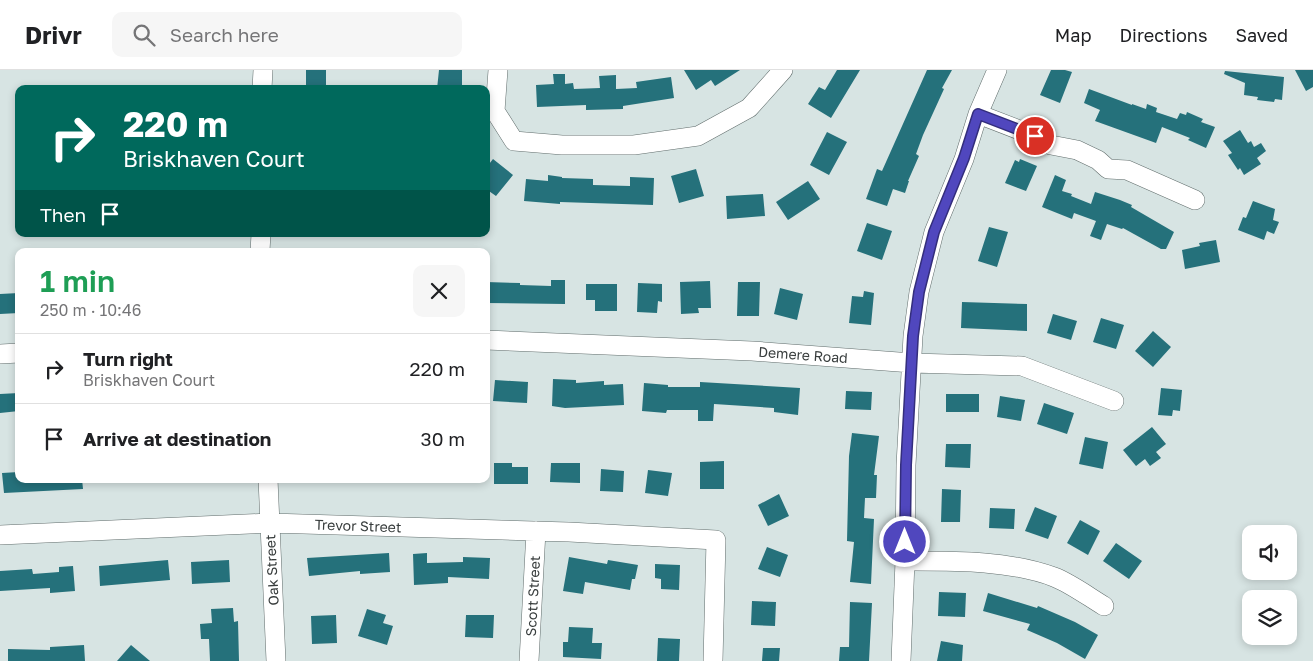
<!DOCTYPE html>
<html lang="en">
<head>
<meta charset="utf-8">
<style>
	:root { --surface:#fff; --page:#f6f6f6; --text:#202124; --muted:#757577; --line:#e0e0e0 }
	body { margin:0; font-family:"Golos Text",sans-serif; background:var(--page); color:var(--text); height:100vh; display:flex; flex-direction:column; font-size:19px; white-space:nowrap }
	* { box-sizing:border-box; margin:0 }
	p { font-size:16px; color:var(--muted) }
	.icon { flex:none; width:28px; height:28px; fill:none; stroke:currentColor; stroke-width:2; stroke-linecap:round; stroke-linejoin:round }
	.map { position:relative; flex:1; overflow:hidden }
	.drawer { position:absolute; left:15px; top:178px; width:475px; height:235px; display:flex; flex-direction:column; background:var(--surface); border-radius:10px; box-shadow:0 2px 8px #0003 }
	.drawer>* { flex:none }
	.hud { position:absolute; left:15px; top:15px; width:475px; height:152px; border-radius:10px; box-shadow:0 2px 8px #0003; background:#00695c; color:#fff; overflow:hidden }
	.fabs { position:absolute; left:1242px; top:455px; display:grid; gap:10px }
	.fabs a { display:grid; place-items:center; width:55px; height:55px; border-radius:10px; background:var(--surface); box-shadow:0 2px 8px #0003; font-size:25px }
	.pin { position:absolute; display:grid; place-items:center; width:42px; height:42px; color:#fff; margin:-21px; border:2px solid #fff; border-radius:50%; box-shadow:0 1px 5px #0007 }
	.me { position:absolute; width:55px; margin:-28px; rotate:0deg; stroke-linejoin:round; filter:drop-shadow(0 0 4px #0008) }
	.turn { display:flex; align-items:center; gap:18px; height:105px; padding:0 25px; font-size:22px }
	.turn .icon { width:65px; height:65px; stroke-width:2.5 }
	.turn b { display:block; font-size:35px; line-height:42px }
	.then { display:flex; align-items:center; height:48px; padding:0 25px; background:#0003; gap:10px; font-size:19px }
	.round { display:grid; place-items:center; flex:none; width:52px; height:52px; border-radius:10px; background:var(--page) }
	.overview { display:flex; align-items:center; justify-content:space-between; height:85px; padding:0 25px }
	h1 { font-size:30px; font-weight:600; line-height:38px; color:#1e9e55 }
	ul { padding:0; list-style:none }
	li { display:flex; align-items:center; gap:15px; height:70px; padding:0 25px; border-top:1px solid var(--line) }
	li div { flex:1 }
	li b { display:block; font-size:19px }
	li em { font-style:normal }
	header { display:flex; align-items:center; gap:30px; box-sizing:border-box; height:70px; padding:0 25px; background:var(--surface); border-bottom:1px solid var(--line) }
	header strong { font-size:24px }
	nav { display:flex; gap:28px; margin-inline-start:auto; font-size:18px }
	.search { width:350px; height:45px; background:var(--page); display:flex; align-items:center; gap:12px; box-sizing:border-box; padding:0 18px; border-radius:10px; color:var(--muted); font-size:19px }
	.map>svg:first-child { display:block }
	.building { fill:#25717b }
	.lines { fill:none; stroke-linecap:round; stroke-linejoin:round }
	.minor-casing { stroke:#616d6c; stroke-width:20 }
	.minor { stroke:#fff; stroke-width:19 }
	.route-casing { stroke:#342e7c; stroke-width:12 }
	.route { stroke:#5047be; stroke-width:9 }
	.labels { text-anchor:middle; stroke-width:5; stroke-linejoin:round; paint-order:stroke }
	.street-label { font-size:14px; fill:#383d3d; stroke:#fff }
</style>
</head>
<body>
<header>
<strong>Drivr</strong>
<div class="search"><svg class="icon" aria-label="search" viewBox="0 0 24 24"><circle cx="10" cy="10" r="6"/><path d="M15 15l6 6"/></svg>Search here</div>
<nav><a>Map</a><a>Directions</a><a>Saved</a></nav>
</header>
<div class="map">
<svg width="1313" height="591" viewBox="0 0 1313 591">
	<rect width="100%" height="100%" fill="#d7e4e3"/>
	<path class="building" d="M306 0H326V19H306Z
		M439 0H462V19H437Z
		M684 0H740L715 16 711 10 696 20Z
		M837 0H860L831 48 808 34 819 17 825 20Z
		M927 0H952L942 18 944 19 923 65 916 84 919 86 908 111H909L905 123 893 119 887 136 866 129 877 99 882 101Z
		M1051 0H1065L1072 2 1060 33 1040 25Z
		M1295 0H1313V17L1306 21Z
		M1225 1 1284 7 1282 30 1275 29 1274 32 1257 30 1258 27 1244 25 1245 13 1224 4Z
		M553 4H565V14L573 13 574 19 600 18 599 6 616 5V19L637 18 636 12 671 7 674 28 623 36V39L586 40V35L537 37 536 15 554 14Z
		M1089 19 1132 35V34L1146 39 1147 34 1157 38 1156 42 1177 49 1180 43 1186 45 1187 42 1203 49 1201 52 1215 57 1206 78 1188 70 1190 68 1162 57 1156 73 1095 51 1100 40 1084 33Z
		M1240 60 1248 73 1251 71 1254 77 1261 73 1266 81 1257 88 1261 94 1244 105 1240 98 1238 100 1228 85 1232 83 1223 71Z
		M827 62 847 72 829 105 810 95Z
		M493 89 513 105 496 126 486 119V98Z
		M1020 89 1037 96 1026 121 1005 113 1015 90 1019 92Z
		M696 99 704 126 679 133 671 106Z
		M548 105 562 107V108L593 109V115L630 116V107L654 108 653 135 560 132V134L524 131 526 109 548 111Z
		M1055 105 1066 110 1062 121 1072 124 1071 126 1091 134 1095 122 1120 130 1132 135 1131 137 1174 162 1166 179H1161L1123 158 1122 159 1107 154 1101 170 1090 166 1096 151 1074 143 1072 149 1042 137Z
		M808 111 820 129 788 150 776 132Z
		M763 124 765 146 727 149 726 126Z
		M1253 131 1275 139 1273 150 1279 152 1274 164 1267 161 1264 170 1238 160 1243 147 1246 148Z
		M867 153 892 161 882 190 857 181Z
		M989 157 1008 162 997 197 978 191Z
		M1216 170 1220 192 1185 199 1182 180 1200 176 1199 173Z
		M551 210H565V234L486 233V212L520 213V215L551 216Z
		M710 211 711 238H698L699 243 681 244 680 212Z
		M738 212H760L759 246H737Z
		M638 213 662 214V232L658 231 657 243 637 242Z
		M586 214H617V241H595V230H586Z
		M780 218 803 224 797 250 774 244Z
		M864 221 874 223 871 255 849 253 852 226 863 227Z
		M19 223V243L0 244V224Z
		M962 232 1027 234V261L961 258Z
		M1053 244 1077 251 1071 270 1047 263Z
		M1101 248 1124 255 1116 279 1093 272Z
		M1153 261 1171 277 1153 297 1135 281Z
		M553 309 576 310V313L604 311V315L623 314 624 335 565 338 552 336Z
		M495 310 528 312 527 333 493 331Z
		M700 312 800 318 798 345 774 342V338L714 334 713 351H698V340H667L666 343 642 341 644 313 668 315V317H700Z
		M1161 318 1182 320 1180 341 1173 340 1172 346 1158 345Z
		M846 321 872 322 871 340 845 339Z
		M19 323V341L0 343V324Z
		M946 324H979V342H946Z
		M1000 326 1025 330 1021 351 997 347Z
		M1044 333 1074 343 1067 364 1037 354Z
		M1152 357 1166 374 1156 382 1161 388 1150 396 1145 389 1136 396 1123 380Z
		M852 363 879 366 874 405H877L876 428H865L864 448 874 449 871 514 850 512 854 472 847 471 849 386Z
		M1085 367 1108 372 1103 399 1079 394Z
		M946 374H971L970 398 945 397Z
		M724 391V419H700V392Z
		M494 393H512V397H528V414H494Z
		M551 393H580V413L550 412Z
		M601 399 624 401 623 422 600 421Z
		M648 400 672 403 668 426 645 423Z
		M19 402V409H82L83 419 4 423 2 403Z
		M942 419 961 420 960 452H941Z
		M779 424 789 446 768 456 758 435Z
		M1035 437 1057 446 1048 469 1025 461Z
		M990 438 1015 439 1014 459 989 458Z
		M1080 450 1100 461 1088 485 1067 473Z
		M1116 473 1142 491 1129 509 1103 491Z
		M767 477 788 485 780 507 758 499Z
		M389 483 390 502 360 504V501L309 506 307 488Z
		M427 483V493L463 492V487L490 488 489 509 448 507V513L414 515 413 484Z
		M569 487 607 494 608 490 638 495 635 509H632L630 520 585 512 583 524 563 521Z
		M168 490 170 510 100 516 99 496Z
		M229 490 230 512 192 514 191 492Z
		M655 494 680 495 679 520 661 519V509L655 508Z
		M73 496 75 521 50 523V518L0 521V501L32 499 33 504 59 502V497Z
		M939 522 966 523 965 547 938 546Z
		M988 523 1037 538 1038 536 1075 552 1098 565 1085 589 1057 573 1027 560 1030 554 983 541Z
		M752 531 776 532 775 556 751 555Z
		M850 532 872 533 869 591H839L840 577H849Z
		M233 538 234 552 238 551 239 591H210L209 569H201L200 554 212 553 211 539Z
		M367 539 386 545 383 553 393 556 387 575 358 566Z
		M336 545 337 573 312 574 311 546Z
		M466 545H494L493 568 465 567Z
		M569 557 593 558 592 573H602L601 589 563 587V572H568Z
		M658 568 680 569 679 591H657Z
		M941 571 963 575 962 591H937Z
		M84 575 85 591H8V579L50 580V577Z
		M131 575 150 591H117Z
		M763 578H780L779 591H762Z"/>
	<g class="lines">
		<g class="minor-casing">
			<path id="minor" d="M498 0 495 41 514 71 562 75H634L698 66 749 38 783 0
				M262 19 263 0
				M978 44 1035 66 1051 75 1077 80 1098 90 1108 99 1127 100 1195 130
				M260 181 261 164
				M486 270 752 281 912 293 1022 296 1114 331
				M0 284 19 283
				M268 409 276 591
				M0 465 270 453 569 462 716 470 713 591
				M905 491C954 491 1008 490 1054 507 1070 513 1089 527 1104 536
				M529 591 536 461
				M901 591 905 491 906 395 913 266 919 222 934 162 964 89 978 44 997 0"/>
		</g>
		<use href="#minor" class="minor"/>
	</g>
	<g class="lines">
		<g class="route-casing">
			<path id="route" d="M905 472 906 395 913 266 919 222 934 162 964 88 978 44 1035 66"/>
		</g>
		<use href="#route" class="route"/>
	</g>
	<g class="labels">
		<g class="street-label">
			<text transform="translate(803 285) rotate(4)" y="5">Demere Road</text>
			<text transform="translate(358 456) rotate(2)" y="5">Trevor Street</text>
			<text transform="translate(272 500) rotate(-93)" y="5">Oak Street</text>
			<text transform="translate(533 526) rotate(-87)" y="5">Scott Street</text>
		</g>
	</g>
</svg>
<div class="fabs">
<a><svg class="icon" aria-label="sound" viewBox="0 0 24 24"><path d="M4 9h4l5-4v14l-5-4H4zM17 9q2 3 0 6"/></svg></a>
<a><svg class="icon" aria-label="layers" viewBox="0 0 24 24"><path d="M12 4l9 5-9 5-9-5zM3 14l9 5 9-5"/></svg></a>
</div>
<div class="pin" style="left:1035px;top:66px;background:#d93025"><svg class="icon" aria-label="arrive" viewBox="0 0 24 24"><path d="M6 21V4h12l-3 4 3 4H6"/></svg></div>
<svg class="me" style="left:905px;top:472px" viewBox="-20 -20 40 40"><circle r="17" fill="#5047be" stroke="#fff" stroke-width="3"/><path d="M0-11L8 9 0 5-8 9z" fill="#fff"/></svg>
<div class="hud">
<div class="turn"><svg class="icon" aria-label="right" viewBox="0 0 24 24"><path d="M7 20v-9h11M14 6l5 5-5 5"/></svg><div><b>220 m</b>Briskhaven Court</div></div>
<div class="then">Then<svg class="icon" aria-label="arrive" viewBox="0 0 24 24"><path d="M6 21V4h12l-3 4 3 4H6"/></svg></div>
</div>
<section class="drawer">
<div class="overview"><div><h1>1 min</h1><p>250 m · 10:46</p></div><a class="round"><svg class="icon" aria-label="close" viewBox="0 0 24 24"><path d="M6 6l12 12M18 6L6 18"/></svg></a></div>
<ul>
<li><svg class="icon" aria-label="right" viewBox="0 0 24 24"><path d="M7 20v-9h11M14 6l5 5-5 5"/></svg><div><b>Turn right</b><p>Briskhaven Court</p></div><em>220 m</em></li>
<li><svg class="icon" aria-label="arrive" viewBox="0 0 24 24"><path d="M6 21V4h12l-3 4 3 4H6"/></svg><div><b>Arrive at destination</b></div><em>30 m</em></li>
</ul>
</section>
</div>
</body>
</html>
